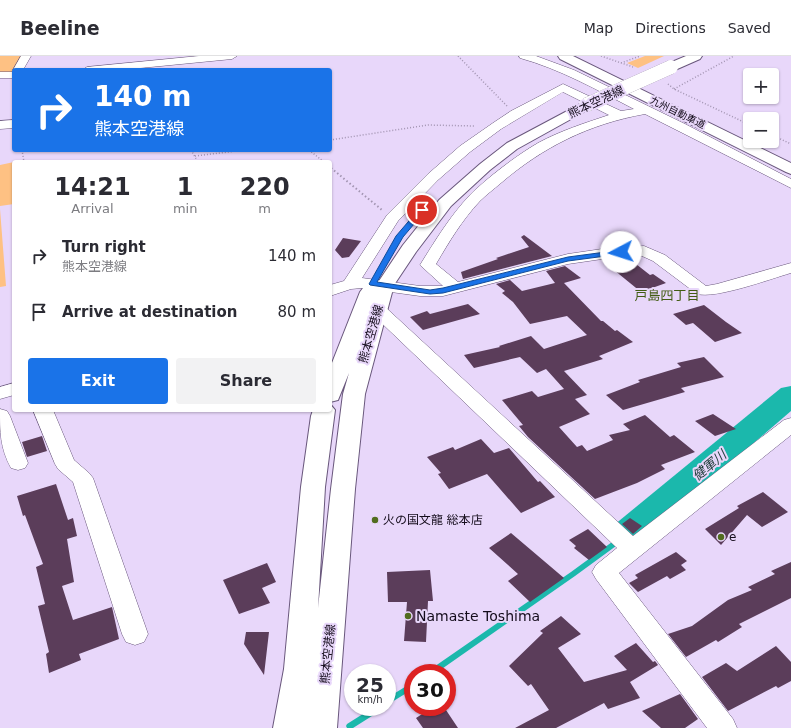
<!DOCTYPE html>
<html lang="en">
<head>
<meta charset="utf-8">
<style>
	:root { --surface:#fff; --page:#f2f2f3; --text:#2b2b33; --muted:#7c7c81; --line:#e1e1e2; --accent:#1a73e8 }
	body { margin:0; font-family:"DejaVu Sans","Noto Sans JP",sans-serif; background:var(--page); color:var(--text); height:100vh; display:flex; flex-direction:column; font-size:15px; white-space:nowrap }
	* { box-sizing:border-box; margin:0 }
	p { font-size:13px; color:var(--muted) }
	.icon { flex:none; width:22px; height:22px; fill:none; stroke:currentColor; stroke-width:2; stroke-linecap:round; stroke-linejoin:round }
	.map { position:relative; flex:1; overflow:hidden }
	.side { position:absolute; left:12px; top:104px; width:320px; height:252px; display:flex; flex-direction:column; background:var(--surface); border-radius:4px; box-shadow:0 1px 3px #0004 }
	.side>* { flex:none }
	.banner { position:absolute; left:12px; top:12px; width:320px; height:84px; border-radius:4px; box-shadow:0 1px 3px #0004; background:#1a73e8; color:#fff; overflow:hidden }
	.fabs { position:absolute; left:743px; top:12px; display:grid; gap:8px }
	.fabs a { display:grid; place-items:center; width:36px; height:36px; border-radius:4px; background:var(--surface); box-shadow:0 1px 3px #0004; font-size:20px }
	.speed { position:absolute; left:344px; top:608px; display:flex; gap:8px; font-size:20px; font-weight:700; text-align:center }
	.speed>* { display:grid; place-content:center; width:52px; height:52px; border-radius:50%; background:var(--surface); box-shadow:0 1px 3px #0004; line-height:1 }
	.speed small { font-size:10px; font-weight:400 }
	.speed .limit { border:6px solid #d22; background:#fff; color:#111 }
	.pin { position:absolute; display:grid; place-items:center; width:34px; height:34px; color:#fff; margin:-17px; border:2px solid #fff; border-radius:50%; box-shadow:0 1px 4px #0007 }
	.me { position:absolute; width:44px; margin:-22px; rotate:265deg; stroke-linejoin:round; filter:drop-shadow(0 0 3px #0008) }
	.turn { display:flex; align-items:center; gap:14px; height:84px; padding:0 16px; font-size:18px }
	.turn .icon { width:52px; height:52px; stroke-width:2.5 }
	.turn b { display:block; font-size:28px; line-height:34px }
	.eta { display:flex; justify-content:space-evenly; align-items:center; height:68px; text-align:center }
	.eta b { font-size:24px; font-weight:800; line-height:28px }
	.action { display:flex; gap:8px; margin-top:auto; padding:8px 16px }
	.action a { flex:1; height:46px; border-radius:4px; background:var(--accent); color:#fff; font-size:16px; font-weight:800; line-height:46px; text-align:center }
	.action a+a { background:var(--page); color:var(--text) }
	ul { padding:0; list-style:none }
	li { display:flex; align-items:center; gap:12px; height:56px; padding:0 16px }
	li div { flex:1 }
	li b { display:block; font-size:15px }
	li em { font-style:normal }
	header { display:flex; align-items:center; gap:24px; box-sizing:border-box; height:56px; padding:0 20px; background:var(--surface); border-bottom:1px solid var(--line) }
	header strong { font-size:19px }
	nav { display:flex; gap:22px; margin-inline-start:auto; font-size:14px }
	.map>svg:first-child { display:block }
	.green { fill:#fec183 }
	.lines { fill:none; stroke-linecap:round; stroke-linejoin:round }
	.stream { fill:#1bb8ac; fill-rule:evenodd }
	.river { fill:#1bb8ac; fill-rule:evenodd }
	.building { fill:#5b3d5a }
	.street-casing { stroke:#69577c; stroke-width:1 }
	.secondary-casing { stroke:#69577c; stroke-width:2 }
	.highway-casing { stroke:#69577c; stroke-width:2 }
	.path-far1 { stroke:#a395b2; stroke-width:1.5; stroke-dasharray:1 2; stroke-linecap:butt }
	.path { stroke:#a395b2; stroke-width:2; stroke-dasharray:1.5 2.5; stroke-linecap:butt }
	.street { fill:#fff; fill-rule:evenodd }
	.secondary { fill:#fff; fill-rule:evenodd }
	.highway { fill:#fff; fill-rule:evenodd }
	.secondary-bridge-casing { stroke:#69577c; stroke-width:14; stroke-linecap:butt }
	.secondary-bridge { stroke:#fff; stroke-width:14 }
	.route { fill:#1a73e8; stroke:#114b97 }
	.poi-dot { fill:#516c1f; stroke:#e8d7fa; stroke-width:1.5 }
	.labels { text-anchor:middle; stroke-width:4; stroke-linejoin:round; paint-order:stroke }
	.far-street-label { font-size:10px; fill:#140c1b; stroke:#e8d7fa }
	.street-label { font-size:12px; fill:#140c1b; stroke:#e8d7fa }
	.poi-label { font-size:12px; fill:#140c1b; stroke:#e8d7fa; text-anchor:start }
	.neighbourhood-label { font-size:13px; fill:#435c14; stroke:#e8d7fa }
	.water-label { font-size:13px; font-style:italic; fill:#1f3d3a; stroke:#e8d7fa }
	.near-poi-label { font-size:14px; fill:#140c1b; stroke:#e8d7fa; text-anchor:start }
</style>
</head>
<body>
<header>
<strong>Beeline</strong>
<nav><a>Map</a><a>Directions</a><a>Saved</a></nav>
</header>
<div class="map">
<svg width="791" height="672" viewBox="0 0 791 672">
	<rect width="100%" height="100%" fill="#e8d7fa"/>
	<path class="green" d="M0 0H26L14 14V19H0Z
		M645 0H664L638 12 627 7Z
		M14 106V148L0 150V109Z
		M0 153 6 230 0 231Z"/>
	<g class="lines">
		<path class="stream" d="M612 486H616L617 488 616 490 575 520 436 617H427L428 615 571 516Z
			M413 626V633L387 649V642Z
			M374 651H384L383 653 353 672H347L346 670 347 668Z"/>
		<path class="river" d="M791 330V355L638 487 626 491 614 487 609 478 614 469 781 332Z"/>
	</g>
	<path class="building" d="M524 179 552 200 463 223 461 216 498 203 496 202 529 191 521 181Z
		M343 182 361 185 349 201 342 202 335 194Z
		M636 208 650 219 653 218 666 227 641 236 614 214Z
		M565 210 581 222 564 227 601 265H603L615 275 617 274 633 286 599 300 603 303 564 315 587 339 575 343 590 358 559 371 577 391 582 389 587 395 613 384 609 379 630 374 623 368 645 359 670 381 674 379 695 396 661 409 665 413 637 427 595 443 528 381 519 370 523 369 502 344 532 335 538 341 564 333 546 313 537 317 520 301 474 312 464 299 500 291 499 290 531 280 544 293 587 279 567 260 530 268 513 246 502 237 505 235 496 228 510 224 522 235 555 227 546 215Z
		M468 248 480 258 423 274 410 261 427 255 430 258Z
		M704 249 726 266 742 277 715 286 693 267 686 269 673 258Z
		M704 301 724 321 681 332 685 336 623 354 606 339 640 326 638 324 681 311 677 307Z
		M713 358 736 373 715 380 695 365Z
		M42 380 47 395 27 401 22 386Z
		M481 383 494 397 509 392 538 426 540 425 555 441 521 457 487 418 449 433 438 418 441 417 427 401 453 391 455 394Z
		M56 428 68 464 73 462 77 480 67 483 74 526 62 530 73 564 112 551 119 583 79 598 81 604 49 617 46 598 49 596 38 550 45 548 36 511 43 508 25 459 23 460 17 440Z
		M763 436 788 456 762 471 747 459 721 489 705 473 739 452 737 450Z
		M630 462 642 470 633 478 622 468Z
		M588 473 607 491 589 504 574 492 576 490 569 484Z
		M511 477 564 522 530 546 508 525 518 518 489 492Z
		M676 496 687 505 681 509 686 514 670 523 667 520 638 536 629 527 638 522 635 519Z
		M791 506V542L739 568 742 571 718 586 716 584 686 601 668 578 692 570 728 544 752 534 748 531 775 518 771 515Z
		M267 507 276 526 262 532 270 547 239 558 223 524Z
		M430 514 433 545H428L426 586 404 585 407 546H388L387 516Z
		M561 560 581 578 558 592 584 626 627 614 614 600 636 587 653 606 655 605 658 609 630 626 640 642 608 653 604 647 556 672H515L549 654 531 628 528 630 509 610 543 577 540 575Z
		M246 576H269L264 619 244 588Z
		M776 590 791 606V625L778 632 776 630 728 655 702 621 726 607 737 615Z
		M680 638 698 663 685 672H661L642 655Z
		M433 651H444L458 672H423L416 662Z"/>
	<g class="lines">
		<g class="street-casing">
			<path id="street" d="M21 0H31L23 14H14V22H0V16H14L13 14Z
				M199 0H237L232 3 120 14H82L87 11Z
				M519 0H536L574 14 685 68 791 123V132L645 58C589 68 543 91 501 127 494 133 486 139 480 145 462 164 449 186 436 208L458 226 568 198 609 192 644 190 665 199 706 230 717 228 791 207V217C770 223 716 243 697 238L653 205 642 200 609 202 568 208 443 240H420L362 232 351 233 330 240V229L344 225 387 159 428 118 460 90 493 67 511 55 563 28 621 55 634 53C597 34 560 13 520 2ZM563 36 609 59C585 67 560 75 538 87 517 99 487 122 470 139 450 160 435 185 420 209L443 230H420L362 222 398 165 438 124 470 96 501 73Z
				M14 64V72L0 73V65Z
				M366 241 372 242 383 249 633 480 784 364 791 362V379L619 517 733 663 737 672H707L596 523 592 516 596 509 617 492 371 257 360 250 358 246 360 242Z
				M14 327V339L0 343V331Z
				M0 353 7 355 10 360 28 407 25 412 18 414 11 412C0 392 0 376 0 353Z
				M33 354H53L74 404 89 417 93 422 148 578 144 586 135 589 126 586 122 578 73 426 58 413 55 408Z"/>
		</g>
		<g class="secondary-casing">
			<path id="secondary" d="M686 0H702L700 3 675 14H667L665 11 667 8Z
				M586 45 591 46 593 49 591 52 517 93 490 114 451 150 416 196 394 229 365 338 355 433 337 672H305V670V672H273L284 613 301 431 311 360 313 354H330V348L335 354 325 431 318 552 331 433 343 338 349 317 338 344 330 346V312L360 236 363 232 370 230 375 231 403 189 439 144 480 108 507 87Z"/>
		</g>
		<g class="highway-casing">
			<path id="highway" d="M558 0H573L791 107V118L786 116 560 3Z"/>
		</g>
		<path class="path-far1" d="M458 0 507 50
			M601 0 633 11
			M621 7 640 0
			M668 28 674 33 750 69
			M674 33 734 0
			M772 79 791 88
			M330 84 428 69 474 70
			M22 94 24 106
			M191 94 198 106
			M309 94 324 106
			M195 100 245 94
			M330 111 332 113"/>
		<path class="path" d="M331 112 382 154"/>
		<use href="#street" class="street"/>
		<use href="#secondary" class="secondary"/>
		<use href="#highway" class="highway"/>
		<g class="secondary-bridge-casing">
			<path id="secondary-bridge" d="M586 49 671 11"/>
		</g>
		<use href="#secondary-bridge" class="secondary-bridge"/>
	</g>
	<path class="route" d="M420 152 426 154 403 181 377 226 430 234 443 232 568 201 621 194 624 196 621 198 568 205 443 237 430 238 370 229 369 228 396 180Z"/>
	<g class="poi-dot">
		<circle cx="375" cy="464" r="4"/>
		<circle cx="721" cy="481" r="4"/>
		<circle cx="408" cy="560" r="4"/>
	</g>
	<g class="labels">
		<g class="far-street-label">
			<text transform="translate(678 56) rotate(26)" y="4">九州自動車道</text>
		</g>
		<g class="street-label">
			<text transform="translate(596 46) rotate(-25)" y="4">熊本空港線</text>
			<text transform="translate(371 278) rotate(-74)" y="4">熊本空港線</text>
			<text transform="translate(328 598) rotate(-84)" y="4">熊本空港線</text>
		</g>
		<g class="poi-label">
			<text x="383" y="468">火の国文龍 総本店</text>
			<text x="729" y="485">e</text>
		</g>
		<g class="neighbourhood-label">
			<text x="667" y="244">戸島四丁目</text>
		</g>
		<g class="water-label">
			<text transform="translate(709 409) rotate(-40)" y="5">健軍川</text>
		</g>
		<g class="near-poi-label">
			<text x="416" y="565">Namaste Toshima</text>
		</g>
	</g>
</svg>
<div class="fabs">
<a>+</a>
<a>−</a>
</div>
<div class="speed"><div>25<small>km/h</small></div><div class="limit">30</div></div>
<div class="pin" style="left:422px;top:154px;background:#d93025"><svg class="icon" aria-label="arrive" viewBox="0 0 24 24"><path d="M6 21V4h12l-3 4 3 4H6"/></svg></div>
<svg class="me" style="left:621px;top:196px" viewBox="-20 -20 40 40"><circle r="19" fill="#fff"/><path d="M0-13L10 11 0 6-10 11z" fill="#1a73e8"/></svg>
<div class="banner">
<div class="turn"><svg class="icon" aria-label="right" viewBox="0 0 24 24"><path d="M7 20v-9h11M14 6l5 5-5 5"/></svg><div><b>140 m</b>熊本空港線</div></div>
</div>
<section class="side">
<div class="eta">
<div><b>14:21</b><p>Arrival</p></div>
<div><b>1</b><p>min</p></div>
<div><b>220</b><p>m</p></div>
</div>
<ul>
<li><svg class="icon" aria-label="right" viewBox="0 0 24 24"><path d="M7 20v-9h11M14 6l5 5-5 5"/></svg><div><b>Turn right</b><p>熊本空港線</p></div><em>140 m</em></li>
<li><svg class="icon" aria-label="arrive" viewBox="0 0 24 24"><path d="M6 21V4h12l-3 4 3 4H6"/></svg><div><b>Arrive at destination</b></div><em>80 m</em></li>
</ul>
<div class="action"><a>Exit</a><a>Share</a></div>
</section>
</div>
</body>
</html>
